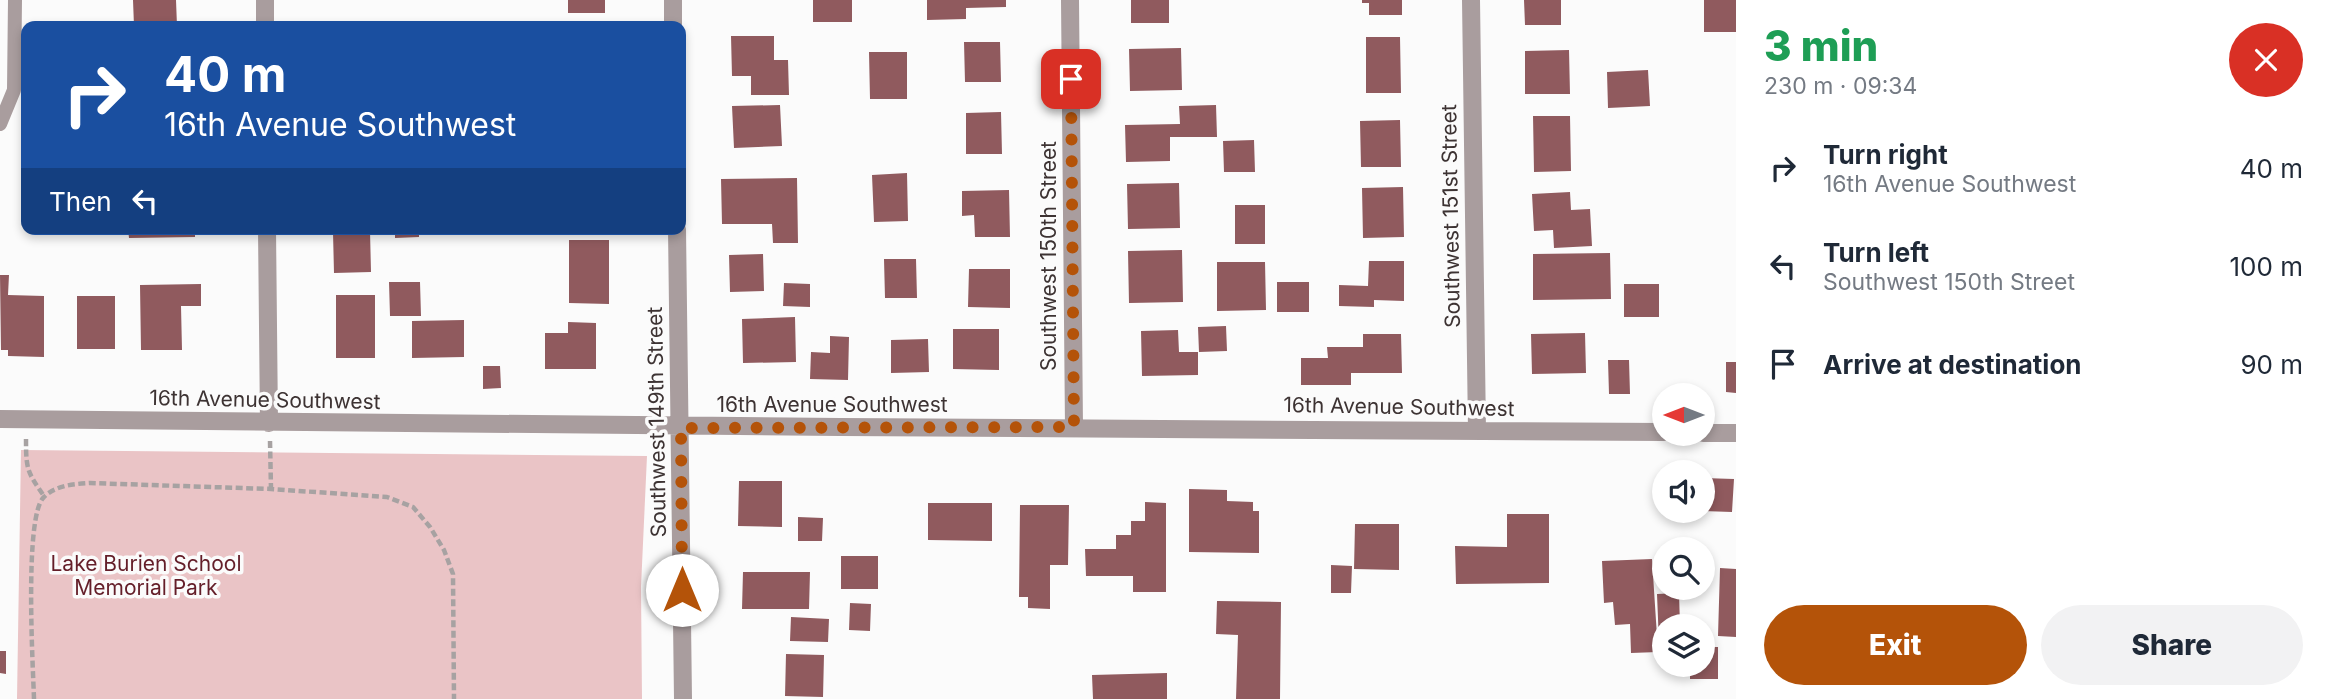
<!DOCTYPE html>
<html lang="en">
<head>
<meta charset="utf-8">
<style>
	:root { --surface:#fff; --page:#f2f2f3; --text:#1f2937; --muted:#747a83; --accent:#b45309 }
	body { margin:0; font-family:Inter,sans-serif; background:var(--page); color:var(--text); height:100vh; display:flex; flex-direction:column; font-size:26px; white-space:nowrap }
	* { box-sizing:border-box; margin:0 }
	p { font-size:23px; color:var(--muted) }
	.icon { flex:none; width:38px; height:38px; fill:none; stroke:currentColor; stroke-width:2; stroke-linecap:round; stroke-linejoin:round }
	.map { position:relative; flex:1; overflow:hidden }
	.details { display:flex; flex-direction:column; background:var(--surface); width:595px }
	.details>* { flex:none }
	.hud { position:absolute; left:21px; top:21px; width:665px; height:214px; border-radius:14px; box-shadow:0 4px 10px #0003; background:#1a4fa0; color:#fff; overflow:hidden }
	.needle { width:46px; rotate:270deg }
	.fabs { position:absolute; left:1652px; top:383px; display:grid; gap:14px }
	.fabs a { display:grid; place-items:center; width:63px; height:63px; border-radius:50%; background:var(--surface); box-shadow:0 4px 10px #0003; font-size:35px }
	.pin { position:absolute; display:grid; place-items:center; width:60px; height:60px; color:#fff; margin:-30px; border-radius:14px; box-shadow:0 4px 10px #0006 }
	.me { position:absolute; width:77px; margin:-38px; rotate:0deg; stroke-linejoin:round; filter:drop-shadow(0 0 5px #0008) }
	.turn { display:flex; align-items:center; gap:24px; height:147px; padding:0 28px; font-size:32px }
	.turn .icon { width:91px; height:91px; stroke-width:2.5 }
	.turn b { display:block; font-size:49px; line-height:60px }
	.then { display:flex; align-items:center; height:66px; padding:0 28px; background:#0003; gap:14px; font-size:26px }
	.round { display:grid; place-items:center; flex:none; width:74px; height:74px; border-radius:37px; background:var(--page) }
	.summary { display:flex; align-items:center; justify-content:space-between; height:119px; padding:0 28px }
	h1 { font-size:42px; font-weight:800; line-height:52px; color:#1e9e55 }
	.cta { display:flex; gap:14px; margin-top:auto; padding:14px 28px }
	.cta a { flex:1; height:80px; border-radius:42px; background:var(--accent); color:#fff; font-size:28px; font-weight:800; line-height:80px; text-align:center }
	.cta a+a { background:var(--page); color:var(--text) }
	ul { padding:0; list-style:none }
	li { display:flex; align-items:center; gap:21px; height:98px; padding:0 28px }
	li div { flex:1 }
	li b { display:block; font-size:26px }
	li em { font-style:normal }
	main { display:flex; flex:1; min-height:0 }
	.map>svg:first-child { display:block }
	.green { fill:#eac4c6 }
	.building { fill:#905a5e }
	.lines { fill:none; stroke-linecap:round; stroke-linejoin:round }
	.path { stroke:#a7a2a2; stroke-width:4.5; stroke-dasharray:7 3.5; stroke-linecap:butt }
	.service { stroke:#a99d9e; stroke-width:14 }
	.minor { stroke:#a99d9e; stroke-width:18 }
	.route { stroke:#b45309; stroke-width:12; stroke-dasharray:0 21.6 }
	.labels { text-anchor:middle; stroke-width:7; stroke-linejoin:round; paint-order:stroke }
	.street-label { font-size:21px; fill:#3d3333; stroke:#fbfbfb }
	.park-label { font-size:21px; fill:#641e29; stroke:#fbfbfb }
</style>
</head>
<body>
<main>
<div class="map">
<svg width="1736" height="699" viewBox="0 0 1736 699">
	<rect width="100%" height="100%" fill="#fbfbfb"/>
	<path class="green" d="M21 450 647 456 641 587 642 699H17Z"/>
	<path class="building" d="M133 0H176L177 26H134Z
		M568 0H605V13H568Z
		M813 0H852V22H813Z
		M927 0H1006V7L966 8V19L927 20Z
		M1131 0H1169V23H1131Z
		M1362 0H1402V15H1369V3H1362Z
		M1524 0H1561V25H1525Z
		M1704 0H1736V32H1704Z
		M731 36H774V60H788L789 95H751V76H732Z
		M1366 37H1400L1401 93H1366Z
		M964 42H1000L1001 82H965Z
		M1181 48 1182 90 1130 91 1129 49Z
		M1569 50 1570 94H1525V51Z
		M869 52H907V99H870Z
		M1648 70 1650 106 1608 108 1607 72Z
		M780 105 782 146 734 148 732 106Z
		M1216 105 1217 137H1170V161L1126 162 1125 125 1180 124 1179 106Z
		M1001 112 1002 154H966V113Z
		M1533 116H1570L1571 171 1534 172Z
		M1400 120 1401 167H1361L1360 121Z
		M1254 140 1255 172H1224L1223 141Z
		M907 173 908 221 874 222 872 175Z
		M797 178 798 243H773L772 224H722L721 179Z
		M1179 183 1180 228 1128 229 1127 184Z
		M1403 187 1404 237 1363 238 1362 188Z
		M1009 190 1010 237H975L974 215 962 216V191Z
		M1570 192 1571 210 1590 209 1592 246 1554 248 1553 230 1534 231 1532 194Z
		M1235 205H1265V244H1235Z
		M128 229H195V237L129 238Z
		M395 229H419V237L395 238Z
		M370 231 371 272 334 273 333 232Z
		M569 240H609V304L569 303Z
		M1182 250 1183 302 1129 303 1128 251Z
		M1610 253 1611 299 1533 300V254Z
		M763 254 764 291 730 292 729 255Z
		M884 259H916L917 298H885Z
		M1369 261H1404V301L1374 300V307L1339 306V285L1368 286Z
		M1217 262H1265L1266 310 1217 311Z
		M969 269H1010V308L968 307Z
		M0 275H9L8 295 44 296V357L8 356V350H1Z
		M389 282H420L421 316H390Z
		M1277 282H1309V312H1277Z
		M784 283 810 284V307L783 306Z
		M201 284V306H181L182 350H141L140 285Z
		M1624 284H1659V317H1624Z
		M336 295H375V358H336Z
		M77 296H115V349H77Z
		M795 317 796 362 743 363 742 319Z
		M464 320V357L412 358V321Z
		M568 322 596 323V369H545V333H568Z
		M1226 326 1227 351 1199 352 1198 327Z
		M953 329H999V370L953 369Z
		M1178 330 1179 352H1198V375L1142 376 1141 331Z
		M1585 333 1586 373 1532 374 1531 334Z
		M1363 334H1401L1402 373H1351V385H1301V358H1328L1327 347H1363Z
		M830 336 849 337 848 380 810 379 811 352 830 353Z
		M928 339 929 372 891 373V340Z
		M1608 360H1629L1630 394H1609Z
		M1726 362H1736V393L1726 392Z
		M483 366H500L501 388 483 389Z
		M1703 478 1734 479 1732 512 1703 511Z
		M739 481H782V527L738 526Z
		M1189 489 1227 490V501L1253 502V511H1259V553L1189 552Z
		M1145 502 1166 503V592H1133V576H1086L1085 549H1116V535H1131V521H1145Z
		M928 503H992V541L928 540Z
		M1020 505H1069L1068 565H1050V609L1028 608V597H1019Z
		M1507 514H1549V583L1456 584 1455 546 1507 547Z
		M798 517 823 518 822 541H798Z
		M1355 524H1399V570L1354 569Z
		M841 556H878V589H841Z
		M1652 559 1658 652 1631 653 1630 624 1615 625 1613 602 1604 603 1602 561Z
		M1331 565 1352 566 1351 593H1331Z
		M1720 568 1736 569V637L1718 636Z
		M743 572H810L809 609H742Z
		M1679 593 1680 626H1664V642L1659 643 1657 594Z
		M1217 601 1281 602 1280 699H1236L1238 635 1216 634Z
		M850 603 871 604 870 631 849 630Z
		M791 617 829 619 828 642 790 641Z
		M1703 647H1718V679H1690V665H1703Z
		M0 651H6V674L0 673Z
		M786 654 824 655 823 697 785 696Z
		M1167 673V699H1093L1092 675Z"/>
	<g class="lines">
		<path class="path" d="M26 439C26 469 27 472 44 496
			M270 441 271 489
			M34 699C33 666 24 515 44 497 56 485 74 484 90 483L271 489 387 497 413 507 430 527 444 550 453 574 454 699"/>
		<path class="service" d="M0 124 14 90 15 0"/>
		<path class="minor" d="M265 0V26
			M673 0V26
			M1070 0 1074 427
			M1471 0 1477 431
			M267 229 269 423
			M677 229 683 699
			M0 419C555 428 1109 427 1664 432
			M1703 433H1736"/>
	</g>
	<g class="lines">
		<path class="route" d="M682 590 681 428 1074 427 1071 79"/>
	</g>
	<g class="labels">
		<g class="street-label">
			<text transform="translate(1451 216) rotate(-91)" y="7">Southwest 151st Street</text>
			<text transform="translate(1049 256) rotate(-90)" y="7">Southwest 150th Street</text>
			<text transform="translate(265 400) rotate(1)" y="7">16th Avenue Southwest</text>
			<text x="832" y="412">16th Avenue Southwest</text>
			<text transform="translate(1399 407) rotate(1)" y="7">16th Avenue Southwest</text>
			<text transform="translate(657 422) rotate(-91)" y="7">Southwest 149th Street</text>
		</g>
		<g class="park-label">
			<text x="146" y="571">Lake Burien School<tspan x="146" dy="24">Memorial Park</tspan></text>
		</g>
	</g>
</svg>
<div class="fabs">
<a><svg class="needle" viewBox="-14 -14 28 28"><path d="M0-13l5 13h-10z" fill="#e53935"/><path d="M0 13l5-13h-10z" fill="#747a83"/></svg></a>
<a><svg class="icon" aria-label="sound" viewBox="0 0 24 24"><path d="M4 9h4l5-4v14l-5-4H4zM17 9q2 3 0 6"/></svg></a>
<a><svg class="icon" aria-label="search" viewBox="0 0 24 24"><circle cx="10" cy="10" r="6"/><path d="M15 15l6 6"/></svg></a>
<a><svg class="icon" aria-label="layers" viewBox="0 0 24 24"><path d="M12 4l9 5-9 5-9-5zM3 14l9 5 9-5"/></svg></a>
</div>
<div class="pin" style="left:1071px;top:79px;background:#d93025"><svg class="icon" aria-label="arrive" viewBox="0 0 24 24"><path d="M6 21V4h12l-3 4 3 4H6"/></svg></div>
<svg class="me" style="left:682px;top:590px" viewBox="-20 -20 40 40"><circle r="19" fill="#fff"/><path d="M0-13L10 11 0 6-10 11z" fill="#b45309"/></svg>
<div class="hud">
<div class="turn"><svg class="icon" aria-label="right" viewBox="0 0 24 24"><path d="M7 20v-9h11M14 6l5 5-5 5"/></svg><div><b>40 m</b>16th Avenue Southwest</div></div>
<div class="then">Then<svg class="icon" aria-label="left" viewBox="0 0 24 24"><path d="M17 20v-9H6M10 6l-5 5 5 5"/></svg></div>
</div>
</div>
<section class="details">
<div class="summary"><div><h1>3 min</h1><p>230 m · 09:34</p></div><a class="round" style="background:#d93025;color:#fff"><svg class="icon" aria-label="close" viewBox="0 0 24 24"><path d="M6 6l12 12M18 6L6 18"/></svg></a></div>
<ul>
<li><svg class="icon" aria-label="right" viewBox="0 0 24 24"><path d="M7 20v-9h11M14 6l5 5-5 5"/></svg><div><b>Turn right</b><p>16th Avenue Southwest</p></div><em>40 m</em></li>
<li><svg class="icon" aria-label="left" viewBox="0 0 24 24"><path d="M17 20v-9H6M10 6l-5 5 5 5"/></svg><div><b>Turn left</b><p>Southwest 150th Street</p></div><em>100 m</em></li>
<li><svg class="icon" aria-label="arrive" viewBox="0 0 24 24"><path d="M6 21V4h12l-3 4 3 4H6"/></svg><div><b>Arrive at destination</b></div><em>90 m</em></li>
</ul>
<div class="cta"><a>Exit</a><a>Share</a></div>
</section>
</main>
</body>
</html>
